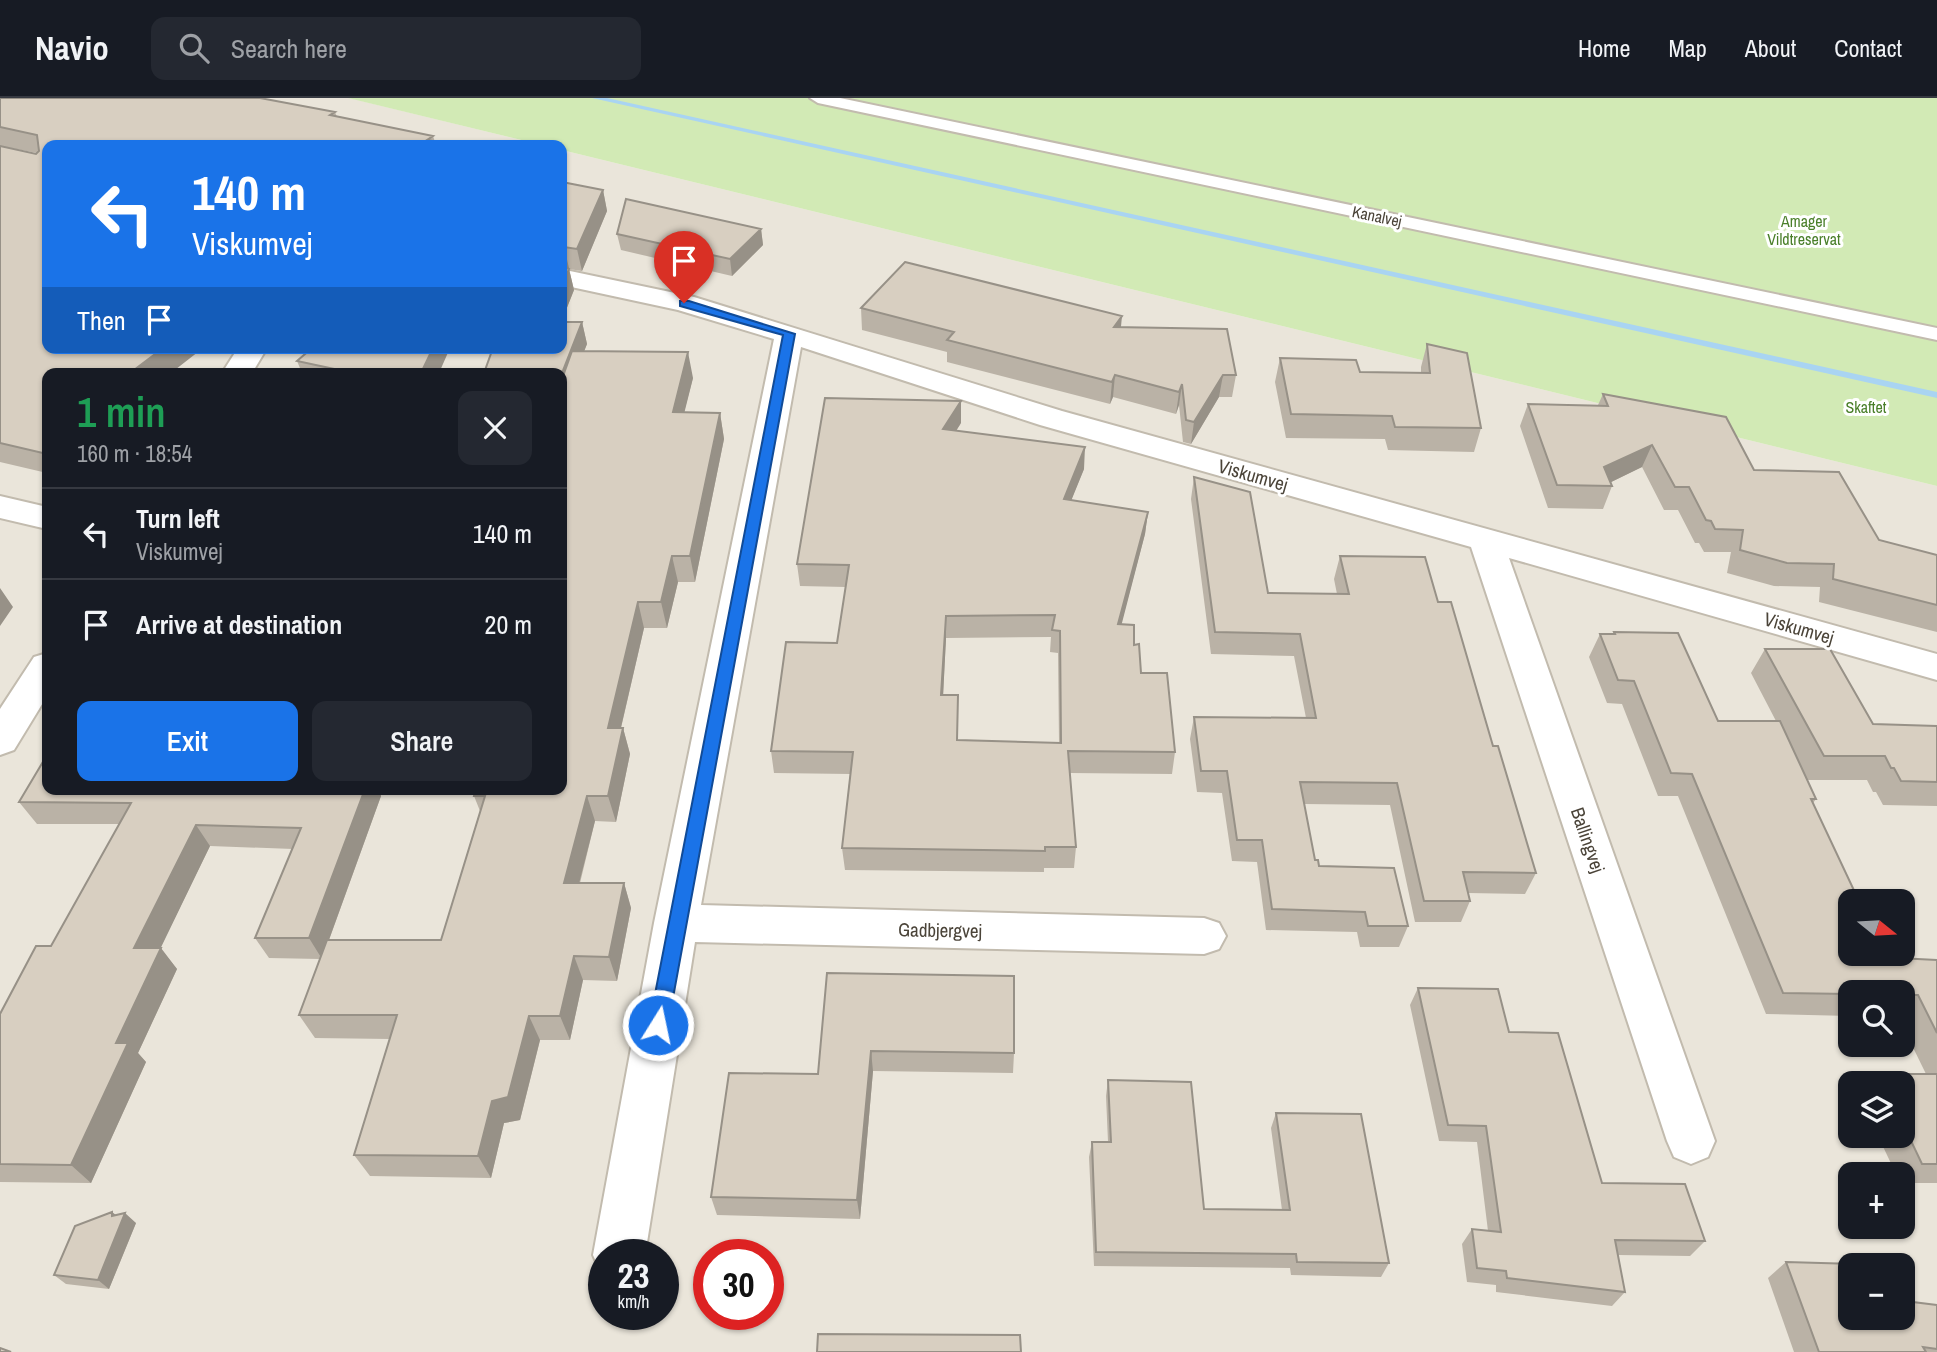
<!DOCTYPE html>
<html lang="en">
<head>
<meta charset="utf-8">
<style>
	:root { --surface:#171b24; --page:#242831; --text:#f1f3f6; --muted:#9ea1a6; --line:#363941; --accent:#1a73e8 }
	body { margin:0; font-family:"Archivo Narrow",sans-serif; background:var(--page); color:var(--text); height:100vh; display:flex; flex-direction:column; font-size:26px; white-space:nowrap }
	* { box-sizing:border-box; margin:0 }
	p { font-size:23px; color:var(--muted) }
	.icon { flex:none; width:38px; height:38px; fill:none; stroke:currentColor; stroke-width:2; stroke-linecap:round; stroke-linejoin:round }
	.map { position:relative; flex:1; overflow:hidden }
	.drawer { position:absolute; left:42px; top:270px; width:525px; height:427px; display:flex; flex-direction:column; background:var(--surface); border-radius:14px; box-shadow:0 2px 5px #0004 }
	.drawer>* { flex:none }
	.top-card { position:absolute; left:42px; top:42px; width:525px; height:214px; border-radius:14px; box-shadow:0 2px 5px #0004; background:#1a73e8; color:#fff; overflow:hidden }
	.needle { width:46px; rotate:108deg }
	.fabs { position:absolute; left:1838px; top:791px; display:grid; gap:14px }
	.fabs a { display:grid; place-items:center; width:77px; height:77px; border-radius:14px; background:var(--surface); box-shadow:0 2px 5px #0004; font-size:35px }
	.speed { position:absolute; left:588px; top:1141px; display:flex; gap:14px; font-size:35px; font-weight:700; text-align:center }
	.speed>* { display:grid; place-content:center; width:91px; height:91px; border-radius:50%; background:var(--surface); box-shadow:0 2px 5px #0004; line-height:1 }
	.speed small { font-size:18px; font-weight:400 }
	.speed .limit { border:10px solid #d22; background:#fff; color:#111 }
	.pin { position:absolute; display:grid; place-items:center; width:60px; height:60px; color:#fff; margin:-72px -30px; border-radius:50% 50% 50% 0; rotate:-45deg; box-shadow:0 0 7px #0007 }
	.pin .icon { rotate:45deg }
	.me { position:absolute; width:77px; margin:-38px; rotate:10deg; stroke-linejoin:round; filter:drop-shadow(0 0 5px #0008) }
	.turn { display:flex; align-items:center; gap:24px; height:147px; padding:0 35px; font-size:32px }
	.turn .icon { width:91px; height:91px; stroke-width:2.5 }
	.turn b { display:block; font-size:49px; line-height:60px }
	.then { display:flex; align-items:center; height:66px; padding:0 35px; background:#0003; gap:14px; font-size:26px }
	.round { display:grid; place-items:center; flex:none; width:74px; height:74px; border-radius:14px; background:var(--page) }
	.summary { display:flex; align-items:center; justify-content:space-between; height:119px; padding:0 35px }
	h1 { font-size:42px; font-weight:600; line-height:52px; color:#1e9e55 }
	.primary-button { display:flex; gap:14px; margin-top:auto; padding:14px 35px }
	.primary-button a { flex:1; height:80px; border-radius:14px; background:var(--accent); color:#fff; font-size:28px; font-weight:600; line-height:80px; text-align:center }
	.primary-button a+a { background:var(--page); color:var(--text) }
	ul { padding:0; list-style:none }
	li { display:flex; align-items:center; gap:21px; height:91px; padding:0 35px; border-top:2px solid var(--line) }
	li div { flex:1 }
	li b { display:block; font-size:26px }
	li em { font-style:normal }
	header { display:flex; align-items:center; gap:42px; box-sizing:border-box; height:98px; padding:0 35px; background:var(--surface); border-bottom:2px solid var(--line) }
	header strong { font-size:33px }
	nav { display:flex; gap:38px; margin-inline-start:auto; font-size:24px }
	.search { width:490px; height:63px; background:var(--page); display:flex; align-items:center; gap:18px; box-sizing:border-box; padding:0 24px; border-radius:14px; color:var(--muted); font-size:26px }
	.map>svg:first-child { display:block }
	.residential { fill:#eae5da; fill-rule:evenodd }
	.green { fill:#d2eab5 }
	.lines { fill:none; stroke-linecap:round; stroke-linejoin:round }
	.stream { fill:#a9d4f2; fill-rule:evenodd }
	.lane-casing { stroke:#c2bbae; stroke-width:4 }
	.street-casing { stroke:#c2bbae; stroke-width:4 }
	.lane { fill:#fff; fill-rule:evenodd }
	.street { fill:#fff; fill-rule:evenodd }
	.wall { fill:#bab2a6; fill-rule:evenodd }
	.shaded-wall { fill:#979187 }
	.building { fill:#d8cfc1; stroke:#979187; stroke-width:2; fill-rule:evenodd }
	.route { fill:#1a73e8; stroke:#114b97; stroke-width:2 }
	.labels { text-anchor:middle; stroke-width:6; stroke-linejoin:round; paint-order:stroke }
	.far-street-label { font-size:16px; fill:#4b4439; stroke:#fff }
	.far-park-label { font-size:16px; fill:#4a7f2a; stroke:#fff }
	.street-label { font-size:19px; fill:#4b4439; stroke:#fff }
</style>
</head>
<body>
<header>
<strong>Navio</strong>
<div class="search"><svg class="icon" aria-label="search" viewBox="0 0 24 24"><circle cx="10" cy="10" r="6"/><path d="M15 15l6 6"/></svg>Search here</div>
<nav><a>Home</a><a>Map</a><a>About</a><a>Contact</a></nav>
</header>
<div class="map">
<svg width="1937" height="1254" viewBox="0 0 1937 1254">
	<rect width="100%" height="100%" fill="#f6f3ec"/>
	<path class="residential" d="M0 0H349L542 47H47V250H562V52L1937 388V1254H0ZM47 275H562V691H47ZM1850 803H1902V856H1850ZM1850 894H1902V947H1850ZM1850 985H1902V1038H1850ZM1850 1076H1902V1129H1850ZM604 1157H663V1216H604ZM709 1157H768V1216H709ZM1850 1167H1902V1220H1850Z"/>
	<path class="green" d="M348 0H1937V388L562 52V47H542Z"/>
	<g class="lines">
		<path class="stream" d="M592 0H607L1937 294V300Z"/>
		<g class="lane-casing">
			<path id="lane" d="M810 0H840L1937 230V242L818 5Z"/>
		</g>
		<g class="street-casing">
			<path id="street" d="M570 173 694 199 1062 313 1937 556V582L1509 460 1715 1043 1708 1059 1691 1066 1674 1059 1667 1043 1471 449 1040 327 801 249 701 807 1204 820 1219 825 1226 838 1219 851 1204 856 695 844 645 1157H604V1176L601 1175 593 1157 654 825 774 241 678 212 562 187V175Z
				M238 250H267L252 275H222Z
				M0 398 47 409V431L0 420Z
				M47 555V598L14 652 0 657V611L34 559Z"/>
		</g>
		<use href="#lane" class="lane"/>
		<use href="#street" class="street"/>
	</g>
	<path class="wall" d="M0 0 335 14 337 19 433 38 435 44 47 47V375L0 364V48L36 56 37 55 0 48Z
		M562 84 603 92 607 113 582 173 569 171 574 192 562 222Z
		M761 131 763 147 732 178 621 152 617 136Z
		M861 210 1121 229 1236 277 1232 299H1219L1191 346 1183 344 1179 307 1176 316 1113 299 1110 306 947 264V254L862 232Z
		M582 224 587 246 584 253 693 280 684 314 720 315 724 341 695 484H678L667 530H644L621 630H623L630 656 616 724 595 723 580 785H624L631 810 617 883 583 882 570 942H540L520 1022 504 1025 491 1080 370 1078 354 1057 390 941 315 940 299 917 320 861 269 860 255 840 293 751 210 748 160 850 177 871 138 955 146 964 91 1085 0 1084V916L51 848 119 726H37L19 704 47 691H378L381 698 329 842H441L480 713 474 698 562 691V275Z
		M1427 246 1481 330 1474 354 1388 352 1385 341 1286 340 1275 284 1280 260 1360 274 1421 275V269Z
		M297 263 439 275H302Z
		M1603 296 1754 372 1879 442 1937 457V534L1819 504 1820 489 1774 488 1727 475 1731 454H1704L1699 445H1695L1678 412H1664L1642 369 1611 384 1612 388 1603 411 1548 410 1520 328 1528 306 1598 307Z
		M961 325 956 333 1084 371 1071 402 1148 414 1145 436 1121 526 1134 547 1141 575 1175 654 1172 676 1070 675 1076 749 1074 770H1044V774L845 772 842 750 850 676 774 675 771 653 837 545 846 489 800 488 797 466ZM1051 539 1050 554 1058 555 1059 645 958 642V597H943L946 540Z
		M1194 379 1268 495 1337 496 1334 481 1340 458 1438 504 1493 648 1536 775 1525 796 1468 795 1470 803 1461 824H1415L1390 707 1304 706 1315 762 1319 768 1408 828 1399 849H1360L1357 834 1266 832 1257 764 1232 763 1222 695 1197 694 1190 641 1194 619 1306 620 1294 558 1211 556 1191 401Z
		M1614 534 1718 623H1776L1751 575 1765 551 1873 626 1937 628V708L1883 707 1876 694H1873L1867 682H1807L1816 701 1813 705 1850 803 1898 860 1937 862V1085H1902V1076H1896L1878 1038H1902V985H1870L1880 976H1926L1902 927V894H1850V918L1766 916 1678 698H1658L1622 606 1607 605 1589 559 1600 536H1613Z
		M827 875 1014 955 1013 975 873 973 860 1121 717 1117 711 1099 818 976Z
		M1418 890 1509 934 1602 1085 1705 1143 1690 1158 1618 1157 1625 1194 1612 1208 1496 1194V1187L1467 1184 1462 1146 1472 1131 1488 1133 1477 1044 1439 1043 1410 907Z
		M1108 982 1204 1111 1282 1112 1271 1030 1276 1015 1389 1165 1381 1179 1291 1177 1290 1170 1094 1168 1089 1059 1092 1044H1108L1106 998Z
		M112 1114 116 1117 136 1125 109 1191 66 1186 54 1177Z
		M1786 1164 1905 1203 1937 1207V1254H1794L1768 1180Z"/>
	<path class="shaded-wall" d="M603 92 607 113 582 173 577 151Z
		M761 131 763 147 732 178 730 161Z
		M564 149 569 170 562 174V150Z
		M569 171 574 192 562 222V188Z
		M1122 218 1120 239 1114 229Z
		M582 224 587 246 565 302 562 288V275Z
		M163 250H203L171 275H130Z
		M433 250H450L439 275H421Z
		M688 254 693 280 678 340 673 314Z
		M1115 277 1113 299 1110 306 1112 284Z
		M1223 277 1219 299 1191 346 1194 324Z
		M1182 286 1179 307 1176 316 1179 294Z
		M961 303V325L943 353V331Z
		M720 315 724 341 695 484 690 458Z
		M1652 347 1642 369 1603 388 1604 369Z
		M1085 349 1084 371 1063 423 1064 401Z
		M1148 414 1145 436 1116 548 1118 526Z
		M672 458 678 484 667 530 661 504Z
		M0 490 13 509 0 528Z
		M638 504 644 530 615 655 608 630Z
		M946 518V540L942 619 941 597Z
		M623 630 630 656 616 724 608 698Z
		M365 691H378L381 698 322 861 309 840Z
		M587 698 595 723 573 809 564 785Z
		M196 727 210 748 151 870 134 850Z
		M624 785 631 810 617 883 609 859Z
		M161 850 177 871 138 955 146 964 91 1085 71 1067 116 945Z
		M574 858 583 882 570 942 560 918Z
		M529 918 540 942 520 1022 504 1025 491 1080 478 1058 492 1003Z
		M871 953 873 973 860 1121 857 1102Z
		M112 1114 122 1123 125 1115 136 1125 109 1191 98 1182 112 1118Z"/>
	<path class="building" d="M0 0H260L335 14 330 17 433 38 427 42 453 47H47V250H163L130 275H47V356L0 345V48L36 56 39 53 37 37 0 29Z
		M562 84 603 92 577 151 564 149 562 150Z
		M626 101 761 131 730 161 617 136Z
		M905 164 1122 218 1114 229 1227 231 1236 277H1223L1194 324 1186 322 1182 286 1179 294 1115 277 1112 284 947 242 954 234 861 210Z
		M562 169 569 171 562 188Z
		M562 224H582L562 275H484L493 250H562Z
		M1427 246 1467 255 1481 330 1395 329 1392 318 1291 316 1280 260 1356 262 1360 274 1430 275Z
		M312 250H433L421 275H353L297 263Z
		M572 253 688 254 673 314 720 315 690 458H672L661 504H638L608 630H623L608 698H587L564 785H624L609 859 574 858 560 918H529L508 999 492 1003 478 1058 354 1057 397 917H299L327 842H441L485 698H474L476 691H562V281Z
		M1603 296 1726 319 1754 372 1839 374 1879 442 1937 457V507L1833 481 1834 466 1787 465 1740 452 1743 432 1715 431 1711 423 1706 422 1689 389H1675L1652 347 1604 369 1612 388 1557 387 1528 306 1608 308Z
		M825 300 961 303 943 331 1085 349 1064 401 1148 414 1118 526 1134 527V547L1139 546 1141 575H1167L1175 654 1068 653 1076 749H1045V753L842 750 853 654 771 653 786 544 837 545 849 467 797 466ZM1055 517 1052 532 1060 533 1061 645 957 642 958 597H941L946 518Z
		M1194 379 1250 394 1268 495 1349 496 1340 458 1425 459 1438 504H1451L1493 648H1498L1536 775 1463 774 1470 803H1424L1397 685 1300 684 1315 762H1318L1319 768 1394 770 1408 828H1368L1365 814 1272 811 1262 742H1237L1227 673H1201L1194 619 1316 620 1300 536 1215 534Z
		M1614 534 1678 535 1718 623H1780L1816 701H1811L1859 803H1850V856H1896L1898 860 1937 862V935L1918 897H1902V894H1850V896L1783 895 1692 676 1671 675 1634 583 1618 582 1600 536H1615Z
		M1765 551H1830L1873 626 1937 628V684L1901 683 1894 670H1891L1885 658H1824Z
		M47 657V691H365L309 840H255L301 730 196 727 134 850H161L116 945H128L71 1067 0 1066V916L36 848H51L131 705 19 704Z
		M827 875 1014 878V955L871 953 857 1102 711 1099 729 975 818 976Z
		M1418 890 1498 891 1509 934 1558 935 1602 1085 1685 1086 1705 1143 1615 1142 1625 1194 1507 1180 1506 1173 1477 1170 1472 1131 1501 1134 1486 1028 1448 1027Z
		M1880 976H1937V1066H1922L1902 1024V985H1884Z
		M1108 982 1191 984 1204 1111 1290 1112 1276 1015 1361 1016 1389 1165 1297 1164 1296 1156 1096 1154 1092 1044H1111Z
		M112 1114V1118L125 1115 98 1182 54 1177 75 1128Z
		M1786 1164 1891 1167H1850V1220H1902V1195L1905 1203 1937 1207V1251L1923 1249 1926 1254H1819Z
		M818 1236 1020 1237 1021 1254H817Z
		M0 1250 11 1254H0Z"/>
	<path class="route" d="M680 203H689L795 236 668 927 665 933 658 936 651 933 649 927 783 237 680 208Z"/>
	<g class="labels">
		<g class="far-street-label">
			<text transform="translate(1377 118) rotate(12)" y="6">Kanalvej</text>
		</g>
		<g class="far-park-label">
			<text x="1804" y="129">Amager<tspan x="1804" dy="18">Vildtreservat</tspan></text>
			<text x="1866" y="315">Skaftet</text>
		</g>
		<g class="street-label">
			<text transform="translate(1253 377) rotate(16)" y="7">Viskumvej</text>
			<text transform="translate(1799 530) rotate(16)" y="7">Viskumvej</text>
			<text transform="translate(1588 742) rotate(71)" y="7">Ballingvej</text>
			<text transform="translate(940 832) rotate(1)" y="7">Gadbjergvej</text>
		</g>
	</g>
</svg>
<div class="fabs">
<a><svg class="needle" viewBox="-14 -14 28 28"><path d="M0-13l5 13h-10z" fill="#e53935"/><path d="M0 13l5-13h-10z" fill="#9ea1a6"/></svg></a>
<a><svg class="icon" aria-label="search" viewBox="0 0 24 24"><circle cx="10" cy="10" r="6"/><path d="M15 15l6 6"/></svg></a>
<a><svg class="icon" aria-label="layers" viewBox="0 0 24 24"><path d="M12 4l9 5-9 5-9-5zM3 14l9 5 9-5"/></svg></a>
<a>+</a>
<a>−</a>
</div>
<div class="speed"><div>23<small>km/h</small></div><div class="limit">30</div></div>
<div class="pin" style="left:684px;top:205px;background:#d93025"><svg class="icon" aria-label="arrive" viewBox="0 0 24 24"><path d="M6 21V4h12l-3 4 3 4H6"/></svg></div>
<svg class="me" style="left:658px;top:927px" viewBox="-20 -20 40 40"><circle r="17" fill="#1a73e8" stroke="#fff" stroke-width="3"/><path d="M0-11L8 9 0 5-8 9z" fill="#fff"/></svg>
<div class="top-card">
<div class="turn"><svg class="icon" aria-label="left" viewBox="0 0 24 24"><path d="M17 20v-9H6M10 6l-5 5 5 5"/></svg><div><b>140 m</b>Viskumvej</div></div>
<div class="then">Then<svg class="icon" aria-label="arrive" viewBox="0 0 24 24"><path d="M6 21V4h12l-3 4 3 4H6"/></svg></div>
</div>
<section class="drawer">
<div class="summary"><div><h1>1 min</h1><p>160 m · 18:54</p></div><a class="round"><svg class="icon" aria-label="close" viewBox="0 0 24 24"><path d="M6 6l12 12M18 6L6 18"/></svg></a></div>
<ul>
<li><svg class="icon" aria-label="left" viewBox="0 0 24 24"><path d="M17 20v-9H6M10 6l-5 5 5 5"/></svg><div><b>Turn left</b><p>Viskumvej</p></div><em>140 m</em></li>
<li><svg class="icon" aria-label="arrive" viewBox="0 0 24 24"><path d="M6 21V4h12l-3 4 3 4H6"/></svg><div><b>Arrive at destination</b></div><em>20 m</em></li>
</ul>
<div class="primary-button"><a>Exit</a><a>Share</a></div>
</section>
</div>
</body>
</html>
